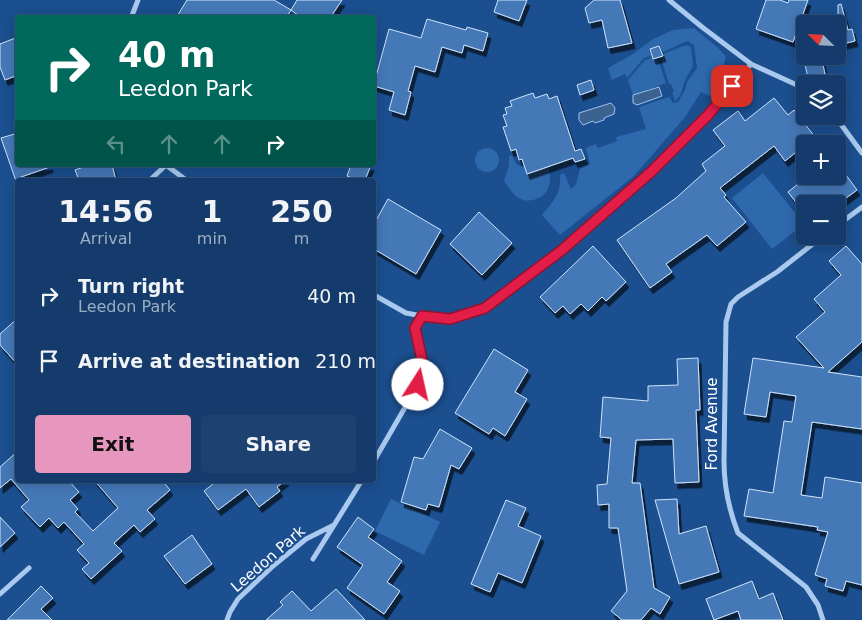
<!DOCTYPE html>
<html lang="en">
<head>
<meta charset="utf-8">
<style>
	:root { --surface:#143b6b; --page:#1d4271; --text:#f1f3f6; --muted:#9dadc1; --line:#33557e; --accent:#e797bd }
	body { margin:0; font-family:"DejaVu Sans",sans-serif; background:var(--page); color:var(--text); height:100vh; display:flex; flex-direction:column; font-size:19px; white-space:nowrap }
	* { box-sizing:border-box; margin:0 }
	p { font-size:16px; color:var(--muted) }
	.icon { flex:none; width:28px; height:28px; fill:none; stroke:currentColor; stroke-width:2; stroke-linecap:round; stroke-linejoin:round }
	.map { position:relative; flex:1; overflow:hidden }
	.drawer { position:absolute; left:15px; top:178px; width:361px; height:305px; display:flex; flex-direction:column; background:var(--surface); border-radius:5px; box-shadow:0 2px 12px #0003,0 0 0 1px var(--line) }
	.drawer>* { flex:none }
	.hud { position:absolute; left:15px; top:15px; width:361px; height:152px; border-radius:5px; box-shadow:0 2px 12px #0003,0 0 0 1px var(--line); background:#00695c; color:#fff; overflow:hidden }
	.needle { width:32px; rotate:294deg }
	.fabs { position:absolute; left:796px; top:15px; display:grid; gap:10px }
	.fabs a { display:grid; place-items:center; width:50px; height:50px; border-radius:5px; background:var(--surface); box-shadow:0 2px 12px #0003,0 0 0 1px var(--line); font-size:25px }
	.pin { position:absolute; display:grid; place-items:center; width:42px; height:42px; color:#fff; margin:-21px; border-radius:10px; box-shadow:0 2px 8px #0006 }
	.me { position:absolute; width:55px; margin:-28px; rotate:10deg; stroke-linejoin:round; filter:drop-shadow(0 0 4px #0008) }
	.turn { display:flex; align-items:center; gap:18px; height:105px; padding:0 20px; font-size:22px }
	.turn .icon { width:65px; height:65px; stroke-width:2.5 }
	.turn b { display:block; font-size:35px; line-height:42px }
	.lanes { display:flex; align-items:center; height:48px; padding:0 20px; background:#0003; justify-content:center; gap:25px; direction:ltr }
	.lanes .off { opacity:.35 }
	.eta { display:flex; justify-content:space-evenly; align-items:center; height:85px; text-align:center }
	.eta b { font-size:30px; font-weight:600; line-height:35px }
	.cta { display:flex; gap:10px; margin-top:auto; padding:10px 20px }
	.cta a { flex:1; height:58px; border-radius:5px; background:var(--accent); color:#111; font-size:20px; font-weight:600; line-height:58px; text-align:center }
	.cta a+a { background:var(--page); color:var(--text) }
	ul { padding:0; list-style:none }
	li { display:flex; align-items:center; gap:15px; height:65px; padding:0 20px }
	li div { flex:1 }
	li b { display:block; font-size:19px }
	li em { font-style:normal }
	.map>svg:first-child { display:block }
	.green { fill:#2e69ad }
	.water { fill:#3c6290; stroke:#9cc4f0 }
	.building { fill:#4478b7; stroke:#cfe3fa; filter:url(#shadow) }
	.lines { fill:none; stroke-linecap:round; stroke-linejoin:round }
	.minor { stroke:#a9c9ee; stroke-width:5 }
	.route-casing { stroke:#92132f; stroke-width:12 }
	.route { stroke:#e11d48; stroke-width:9 }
	.labels { text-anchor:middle; stroke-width:4; stroke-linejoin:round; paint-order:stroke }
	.street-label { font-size:15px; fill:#fff; stroke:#1b4f8f }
</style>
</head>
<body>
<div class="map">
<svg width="862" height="620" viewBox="0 0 862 620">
	<defs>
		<filter id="shadow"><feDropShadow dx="3" dy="5.5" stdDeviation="0" flood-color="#0009"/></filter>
	</defs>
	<rect width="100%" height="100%" fill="#1b4f8f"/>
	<path class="green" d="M694 28 717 47 726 57 719 80 710 96 701 92 685 117 634 176 560 235 542 215C554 200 561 195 560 175L564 173 571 189 576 184 580 169 590 164 586 148 596 144 598 148 617 141 616 137 646 129 639 107 669 97 673 103 678 102 685 90 687 82 697 68 694 45 687 41 663 52 659 45 649 50 651 56 644 58 627 78 625 74 612 80 608 68 633 54 653 39 673 30Z
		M686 45 691 47 693 66 685 80 680 96 675 101 672 92 674 91 671 84H669L661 58 663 57V54Z
		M652 58 653 60H658L666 83 633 95 628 80 645 60Z
		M475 160a12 12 0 1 1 24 0a12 12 0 1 1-24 0Z
		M512 155C515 162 516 167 525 167L527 174 548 167C550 173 551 180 549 186 546 199 527 205 517 197 512 193 508 186 504 181L509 166V156Z
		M763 173 804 224 772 249 732 198Z
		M391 499 440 522 424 555 375 531Z"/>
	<path class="water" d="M659 87 662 96 637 105 633 103V95Z
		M611 103 615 108 614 114 604 118V120L595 123 593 121 583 125 579 120V113Z"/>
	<path class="building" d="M187 0H274L291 10 286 18H176Z
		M297 0H342L330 18H302L291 10Z
		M498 0H527L519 21 494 12Z
		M594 0H620L632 43 608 48 602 20 589 23 585 8Z
		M766 0H780L788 3 789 0H808L793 42 756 29Z
		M841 4 848 30 852 29 855 41 838 45V5Z
		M427 19 466 30 467 27 488 33 483 51 464 45 462 53 442 47 435 72 415 66 408 91 411 92 405 115 389 110 394 92 374 86V84L389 29 421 38Z
		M18 37V75L5 80 0 67V44Z
		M659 46 663 56 653 59 650 49Z
		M803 56H821L825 74 808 78Z
		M591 80 594 90 580 95 577 85Z
		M533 93 535 98 547 94 549 99 557 96 575 151 581 149 585 159 575 162 573 158 527 174 522 159 519 160 516 149 511 151 503 127 507 126 503 115 507 114 505 108 512 106 510 101Z
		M774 98 788 115 794 110 815 137 785 161 774 146 720 188 726 195 724 197 746 222 717 246 707 235 666 264 672 272 650 288 617 240 676 198 706 171 702 164 725 146 713 130 738 111 745 121Z
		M18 133V165H50V167L18 178V180L16 181 1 138Z
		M838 164 857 190 838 204H805V214L788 192 808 176H838Z
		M89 165H112L116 180H79L75 170Z
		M351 165H371L365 180H357L347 176Z
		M388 199 441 230 416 274 374 249V224Z
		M479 212 512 243 482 275 450 244Z
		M593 246 626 282 606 301 602 297 588 311 581 304 570 314 563 306 555 313 540 297Z
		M846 246 862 264V342L828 372 862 377V429L812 422 801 495 822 498 825 477 862 483V585L846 581 843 591 825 586 827 579 815 575 828 532 817 530 818 527 744 516 749 489 773 493 784 421 792 422 796 396 770 392 766 417 744 414 753 358 824 368 796 337 825 312 814 299 841 275 829 261Z
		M18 318V365L0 345V334Z
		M494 349 528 370 515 392 527 399 505 436 493 428 489 434 455 413Z
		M698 358 700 410H696L699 482 675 483 673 439 636 440 632 483H640L654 588 670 597 660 614 651 608 641 620H622L611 611 627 591 618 528H609V504L598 505 597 485 607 484 611 438 600 437 603 397 648 401V386L678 385 677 359Z
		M440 429 472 448 459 469 451 465 439 507 428 504 426 510 401 502 414 457 423 459Z
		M18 451V480H68L79 492 70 500 78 509 75 512 93 531 118 508 94 480H162L170 490 147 510 155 519 140 532 134 525 114 543 122 551 91 579 82 569 89 563 77 550 84 544 64 522 58 528 49 518 40 527 21 507 29 500 11 479 0 488V467Z
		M218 480H286L277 487 280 491 259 507 246 489 218 510 204 491Z
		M677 499 679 534 706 526 719 572 679 584 655 500Z
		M506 500 526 508 518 526 541 536 522 583 498 573 490 592 471 584Z
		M0 517 15 533 0 547Z
		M358 517 374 529 368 537 402 561 387 582 400 591 384 614 347 588 363 565 337 547Z
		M192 535 212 564 185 584 164 556Z
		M752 581 759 599 773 593 783 620H741L738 611 714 620 706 599Z
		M41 586 53 598 41 609 52 620H7Z
		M336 589 365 620H266L283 605 280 602 292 591 311 611Z"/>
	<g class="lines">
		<path class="minor" d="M669 0 702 27 751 64 797 85 805 92
			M131 18 138 0
			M832 116 840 123 862 153
			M166 165 186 180
			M150 180 166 165
			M838 225 862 207
			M823 236 777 272 738 297 731 304 726 322 724 461C724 485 729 510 738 533L806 587 818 605 823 620
			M374 295 406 313 422 316 450 319 485 308 562 250 652 171 708 115 751 64
			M374 461 418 385 422 360 415 328 422 316
			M313 559 362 480
			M0 594 29 568
			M227 620 230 612 238 599 273 566 306 539 334 525"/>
	</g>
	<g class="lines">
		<g class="route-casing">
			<path id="route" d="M418 385 422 360 415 328 422 316 450 319 485 308 562 250 652 171 708 115 732 86"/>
		</g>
		<use href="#route" class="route"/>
	</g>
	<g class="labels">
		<g class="street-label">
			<text transform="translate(712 424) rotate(-90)" y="5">Ford Avenue</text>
			<text transform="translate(268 559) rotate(-41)" y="5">Leedon Park</text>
		</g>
	</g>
</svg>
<div class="fabs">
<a><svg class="needle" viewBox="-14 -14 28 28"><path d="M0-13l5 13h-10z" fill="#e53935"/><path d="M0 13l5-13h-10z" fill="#9dadc1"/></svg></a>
<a><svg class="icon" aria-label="layers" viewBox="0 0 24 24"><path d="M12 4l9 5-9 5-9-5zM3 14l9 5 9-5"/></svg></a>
<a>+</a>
<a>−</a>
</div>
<div class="pin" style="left:732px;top:86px;background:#d93025"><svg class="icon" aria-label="arrive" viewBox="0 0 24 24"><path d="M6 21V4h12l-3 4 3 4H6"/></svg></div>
<svg class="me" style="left:418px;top:385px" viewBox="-20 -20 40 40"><circle r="19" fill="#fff"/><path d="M0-13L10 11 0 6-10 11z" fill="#e11d48"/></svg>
<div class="hud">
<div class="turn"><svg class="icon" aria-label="right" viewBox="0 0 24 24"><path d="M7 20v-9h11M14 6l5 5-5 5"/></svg><div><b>40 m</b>Leedon Park</div></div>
<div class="lanes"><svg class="icon off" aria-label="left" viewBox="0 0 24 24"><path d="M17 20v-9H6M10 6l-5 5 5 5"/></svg><svg class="icon off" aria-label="ahead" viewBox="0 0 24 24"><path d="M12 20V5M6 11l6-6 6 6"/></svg><svg class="icon off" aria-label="ahead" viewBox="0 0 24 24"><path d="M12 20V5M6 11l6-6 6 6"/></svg><svg class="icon" aria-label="right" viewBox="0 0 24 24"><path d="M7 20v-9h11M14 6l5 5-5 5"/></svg></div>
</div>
<section class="drawer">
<div class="eta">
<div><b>14:56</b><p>Arrival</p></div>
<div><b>1</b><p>min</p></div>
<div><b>250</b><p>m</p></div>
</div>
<ul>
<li><svg class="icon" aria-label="right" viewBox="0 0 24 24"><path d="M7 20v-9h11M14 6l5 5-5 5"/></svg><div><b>Turn right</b><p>Leedon Park</p></div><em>40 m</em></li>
<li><svg class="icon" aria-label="arrive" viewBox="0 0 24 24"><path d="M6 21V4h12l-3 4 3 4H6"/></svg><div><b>Arrive at destination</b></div><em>210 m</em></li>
</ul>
<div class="cta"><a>Exit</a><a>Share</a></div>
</section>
</div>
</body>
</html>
